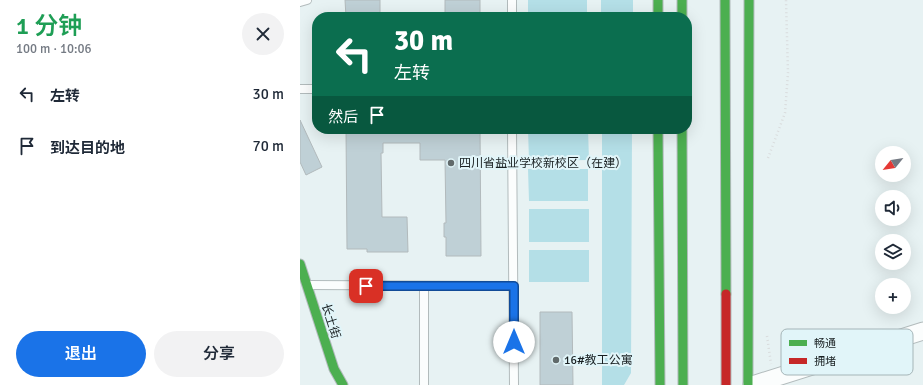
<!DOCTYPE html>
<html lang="zh">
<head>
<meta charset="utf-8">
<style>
	:root { --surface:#fff; --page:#f2f2f3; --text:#1f2937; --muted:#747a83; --accent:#1a73e8 }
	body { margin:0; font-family:Signika,"Noto Sans SC",sans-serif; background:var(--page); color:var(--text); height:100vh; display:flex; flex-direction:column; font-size:15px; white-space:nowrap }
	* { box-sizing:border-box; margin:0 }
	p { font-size:13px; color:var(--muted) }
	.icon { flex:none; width:22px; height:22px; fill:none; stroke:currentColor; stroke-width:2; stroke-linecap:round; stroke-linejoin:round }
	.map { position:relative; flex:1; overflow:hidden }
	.sheet { display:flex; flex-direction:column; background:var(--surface); width:300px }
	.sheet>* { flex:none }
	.banner { position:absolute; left:12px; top:12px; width:380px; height:122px; border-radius:16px; box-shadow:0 4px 16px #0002; background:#0b6e4f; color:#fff; overflow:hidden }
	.needle { width:26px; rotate:240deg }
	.controls { position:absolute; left:575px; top:146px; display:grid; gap:8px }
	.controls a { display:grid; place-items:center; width:36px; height:36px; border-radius:50%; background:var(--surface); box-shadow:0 4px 16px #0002; font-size:20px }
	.pin { position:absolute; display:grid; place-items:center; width:34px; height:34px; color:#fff; margin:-17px; border-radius:8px; box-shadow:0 2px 6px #0006 }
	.me { position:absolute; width:44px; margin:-22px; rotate:0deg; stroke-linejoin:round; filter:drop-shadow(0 0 3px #0008) }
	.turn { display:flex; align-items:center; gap:14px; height:84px; padding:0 16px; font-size:18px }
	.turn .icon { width:52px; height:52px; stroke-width:2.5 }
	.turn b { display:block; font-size:28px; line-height:34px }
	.then { display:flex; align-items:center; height:38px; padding:0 16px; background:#0003; gap:8px; font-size:15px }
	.round { display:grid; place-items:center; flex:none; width:42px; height:42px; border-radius:21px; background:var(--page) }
	.overview { display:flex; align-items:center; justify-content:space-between; height:68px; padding:0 16px }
	h1 { font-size:24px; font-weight:600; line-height:30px; color:#1e9e55 }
	.primary-button { display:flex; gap:8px; margin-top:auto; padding:8px 16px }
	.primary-button a { flex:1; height:46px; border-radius:24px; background:var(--accent); color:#fff; font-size:16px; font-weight:600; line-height:46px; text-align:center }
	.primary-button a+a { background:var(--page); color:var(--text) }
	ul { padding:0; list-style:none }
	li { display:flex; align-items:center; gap:12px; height:52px; padding:0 16px }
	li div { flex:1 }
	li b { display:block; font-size:15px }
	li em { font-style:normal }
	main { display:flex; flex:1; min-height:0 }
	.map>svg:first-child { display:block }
	.green { fill:#b4dfe7 }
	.building { fill:#bfd0d6; stroke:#b2babc }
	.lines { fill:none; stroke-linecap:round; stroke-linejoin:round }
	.lane-casing { stroke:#b2bbbc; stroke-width:10 }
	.street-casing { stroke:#b2bbbc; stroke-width:19 }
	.fast-casing { stroke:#b2bbbc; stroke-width:11 }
	.jam-casing { stroke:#b2bbbc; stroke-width:11 }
	.path { stroke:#d9dcdd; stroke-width:2.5; stroke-dasharray:1 3; stroke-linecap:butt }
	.lane { stroke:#fbfdfd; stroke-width:8 }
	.street { stroke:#fbfdfd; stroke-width:17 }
	.fast { stroke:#4caf50; stroke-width:9 }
	.jam { stroke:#c62828; stroke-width:9 }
	.route-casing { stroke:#114b97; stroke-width:10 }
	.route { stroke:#1a73e8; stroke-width:7 }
	.poi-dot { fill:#616a6b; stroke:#e1f5f9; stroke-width:1.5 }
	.labels { text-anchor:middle; stroke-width:4; stroke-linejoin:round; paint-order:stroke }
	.poi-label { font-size:12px; fill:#192022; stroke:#e1f5f9; text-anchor:start }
	.street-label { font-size:12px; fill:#192022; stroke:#e1f5f9 }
	.key { fill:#e1f5f9; stroke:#a5b5b8; stroke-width:1 }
	.key-label { font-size:11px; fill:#192022 }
</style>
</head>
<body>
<main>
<section class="sheet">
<div class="overview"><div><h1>1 分钟</h1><p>100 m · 10:06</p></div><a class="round"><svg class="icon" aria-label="close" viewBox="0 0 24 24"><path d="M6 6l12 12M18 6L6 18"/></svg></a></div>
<ul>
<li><svg class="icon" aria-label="left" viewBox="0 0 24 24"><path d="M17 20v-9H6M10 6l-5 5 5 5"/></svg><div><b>左转</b></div><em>30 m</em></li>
<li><svg class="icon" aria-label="arrive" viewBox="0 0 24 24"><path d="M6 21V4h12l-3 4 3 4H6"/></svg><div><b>到达目的地</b></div><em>70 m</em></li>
</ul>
<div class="primary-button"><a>退出</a><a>分享</a></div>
</section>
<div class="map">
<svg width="623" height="385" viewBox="0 0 623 385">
	<rect width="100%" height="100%" fill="#e7f2f3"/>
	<path class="green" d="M228 0H287V17H228Z
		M301 0H333V17H301Z
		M228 129H288L289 160 229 161Z
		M302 129H332L331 373 324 385H302Z
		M228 169H288V201H229Z
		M229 209H289V242H229Z
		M229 250H289V282H229Z"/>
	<path class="building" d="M45 0H80V17H46Z
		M145 0H180V17H145Z
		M0 120 22 167 6 175 0 162Z
		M46 129H180L181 256H146V237H144V223H146L145 160H120V143H83V153H81L82 217H107L108 252H67V249H47Z
		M240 312H272L273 385H240Z"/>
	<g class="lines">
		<g class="lane-casing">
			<path id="lane" d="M212 0V17
				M0 2 7 0
				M0 89H17
				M212 129 214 385
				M8 285 214 286
				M124 286V385"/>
		</g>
		<g class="street-casing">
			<path id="street" d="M452 385 623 331"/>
		</g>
		<g class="fast-casing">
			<path id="fast" d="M358 0V17
				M382 0V17
				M425 0 426 294
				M358 129 360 385
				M382 129 383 385
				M0 264 34 369 43 385
				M448 385 449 0"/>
		</g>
		<g class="jam-casing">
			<path id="jam" d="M426 294V385"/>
		</g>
		<path class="path" d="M468 158 485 113 488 73 486 0
			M467 336 471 364"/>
		<use href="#lane" class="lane"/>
		<use href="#street" class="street"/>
		<use href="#fast" class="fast"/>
		<use href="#jam" class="jam"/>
	</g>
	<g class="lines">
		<g class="route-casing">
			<path id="route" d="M66 286H214V342"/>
		</g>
		<use href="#route" class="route"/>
	</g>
	<g class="poi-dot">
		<circle cx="151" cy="163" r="4"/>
		<circle cx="256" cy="360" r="4"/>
	</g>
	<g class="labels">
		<g class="poi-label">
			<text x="159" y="167">四川省盐业学校新校区（在建）</text>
			<text x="264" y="364">16#教工公寓</text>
		</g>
		<g class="street-label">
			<text transform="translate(31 321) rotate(72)" y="4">长土街</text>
		</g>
	</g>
	<rect x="481" y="329" width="132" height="46" rx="6" class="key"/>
	<rect x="489" y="340" width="18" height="6" fill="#4caf50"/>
	<rect x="489" y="358" width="18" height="6" fill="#c62828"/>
	<g class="key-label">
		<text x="514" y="347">畅通</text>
		<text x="514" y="365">拥堵</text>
	</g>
</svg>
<div class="controls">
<a><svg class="needle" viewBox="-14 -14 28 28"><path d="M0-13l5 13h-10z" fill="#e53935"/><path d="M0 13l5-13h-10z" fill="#747a83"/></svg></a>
<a><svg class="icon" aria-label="sound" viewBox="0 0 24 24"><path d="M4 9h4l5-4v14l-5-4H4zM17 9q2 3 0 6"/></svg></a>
<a><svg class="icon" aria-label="layers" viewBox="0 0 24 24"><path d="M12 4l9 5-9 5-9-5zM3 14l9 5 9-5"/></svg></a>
<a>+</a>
</div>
<div class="pin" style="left:66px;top:286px;background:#d93025"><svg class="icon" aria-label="arrive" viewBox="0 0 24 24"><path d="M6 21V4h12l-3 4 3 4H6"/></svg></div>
<svg class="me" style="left:214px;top:342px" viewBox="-20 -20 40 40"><circle r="19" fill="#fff"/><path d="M0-13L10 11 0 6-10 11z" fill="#1a73e8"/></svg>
<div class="banner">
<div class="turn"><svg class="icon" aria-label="left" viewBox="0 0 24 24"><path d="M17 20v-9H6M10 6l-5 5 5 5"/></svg><div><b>30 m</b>左转</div></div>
<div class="then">然后<svg class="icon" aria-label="arrive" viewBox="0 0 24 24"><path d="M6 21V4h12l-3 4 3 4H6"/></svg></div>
</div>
</div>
</main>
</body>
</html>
